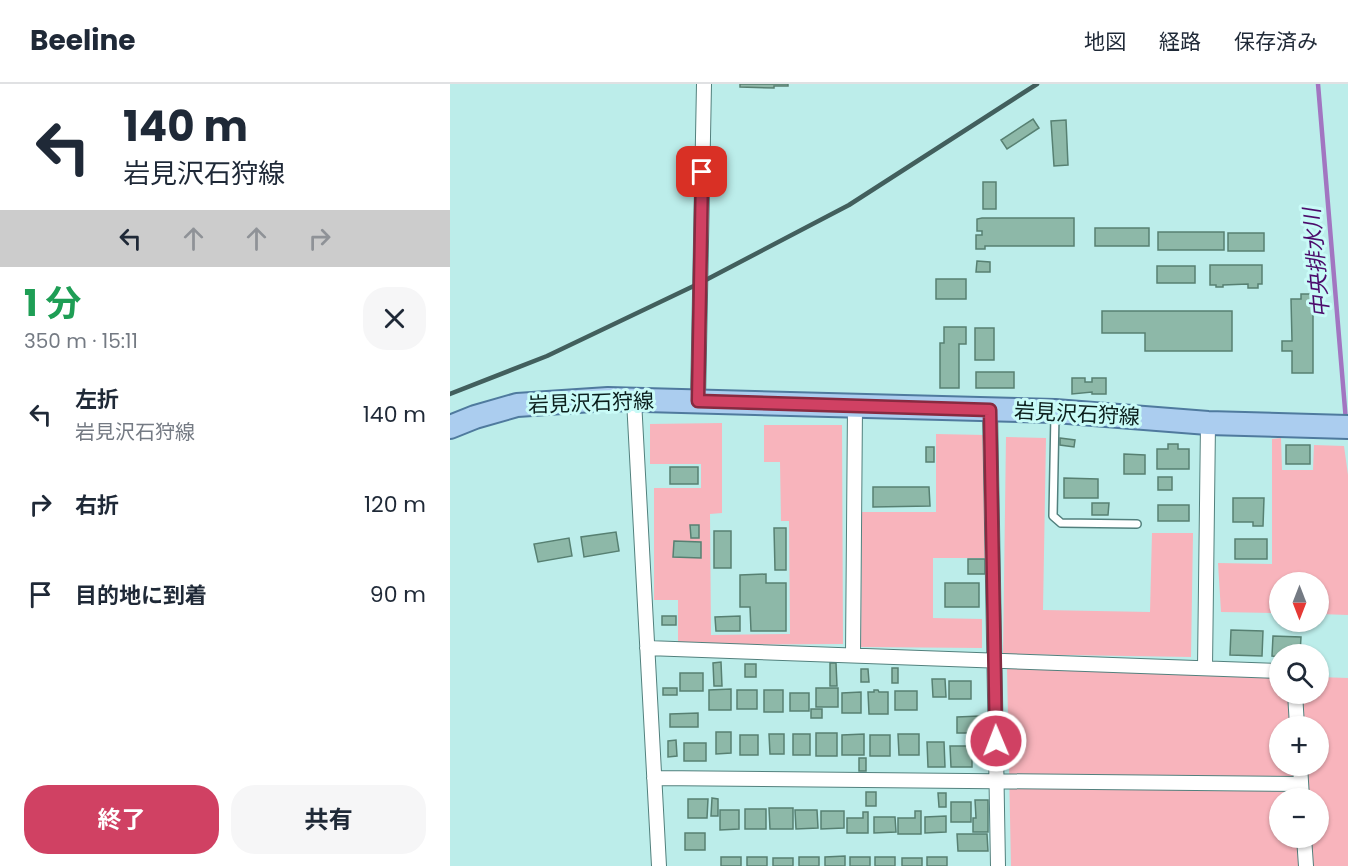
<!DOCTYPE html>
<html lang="ja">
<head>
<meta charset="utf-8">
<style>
	:root { --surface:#fff; --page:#f6f6f7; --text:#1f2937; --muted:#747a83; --line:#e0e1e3; --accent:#d04163 }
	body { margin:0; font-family:Poppins,"Noto Sans JP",sans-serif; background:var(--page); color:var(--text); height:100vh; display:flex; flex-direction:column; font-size:22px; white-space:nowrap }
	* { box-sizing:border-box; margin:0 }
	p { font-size:20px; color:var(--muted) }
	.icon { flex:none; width:33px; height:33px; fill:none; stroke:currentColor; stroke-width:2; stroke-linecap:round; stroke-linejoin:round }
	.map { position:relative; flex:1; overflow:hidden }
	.details { display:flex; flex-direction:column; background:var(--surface); width:450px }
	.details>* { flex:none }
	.banner { background:#fff; color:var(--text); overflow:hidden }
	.needle { width:39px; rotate:180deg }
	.controls { position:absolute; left:819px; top:488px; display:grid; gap:12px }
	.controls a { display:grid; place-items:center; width:60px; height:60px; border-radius:50%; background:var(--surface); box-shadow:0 2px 4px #0004; font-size:30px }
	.pin { position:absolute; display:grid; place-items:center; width:51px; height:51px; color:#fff; margin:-26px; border-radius:12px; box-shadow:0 3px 9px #0006 }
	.me { position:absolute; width:66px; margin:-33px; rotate:359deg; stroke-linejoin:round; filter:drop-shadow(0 0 4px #0008) }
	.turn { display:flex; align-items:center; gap:21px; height:126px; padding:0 24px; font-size:27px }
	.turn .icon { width:78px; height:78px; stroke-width:2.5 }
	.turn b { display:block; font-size:42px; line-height:51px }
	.lanes { display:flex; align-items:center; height:57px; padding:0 24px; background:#0003; justify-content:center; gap:30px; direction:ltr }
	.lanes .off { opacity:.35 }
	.round { display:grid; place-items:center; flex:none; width:63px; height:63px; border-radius:24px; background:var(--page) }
	.overview { display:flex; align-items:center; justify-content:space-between; height:102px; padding:0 24px }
	h1 { font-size:36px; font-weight:700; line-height:45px; color:#1e9e55 }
	.primary-button { display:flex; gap:12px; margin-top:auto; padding:12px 24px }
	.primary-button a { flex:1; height:69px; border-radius:24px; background:var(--accent); color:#fff; font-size:24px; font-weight:700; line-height:69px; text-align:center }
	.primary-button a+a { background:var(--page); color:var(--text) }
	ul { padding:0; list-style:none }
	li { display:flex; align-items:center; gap:18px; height:90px; padding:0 24px }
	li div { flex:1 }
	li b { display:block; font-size:22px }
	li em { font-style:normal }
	header { display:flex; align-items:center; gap:36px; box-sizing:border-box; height:84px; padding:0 30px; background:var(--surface); border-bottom:2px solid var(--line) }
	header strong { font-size:28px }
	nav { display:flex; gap:33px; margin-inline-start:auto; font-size:21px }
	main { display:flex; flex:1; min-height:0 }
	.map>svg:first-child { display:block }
	.green { fill:#f8b4bc; fill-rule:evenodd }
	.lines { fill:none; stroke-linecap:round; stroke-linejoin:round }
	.stream { stroke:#a275c1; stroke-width:4.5 }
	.building { fill:#8db8a8; stroke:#578072; stroke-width:1.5 }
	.lane-casing { stroke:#52807d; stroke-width:10 }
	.street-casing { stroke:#52807d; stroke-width:16 }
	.primary-casing { stroke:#4f7a9e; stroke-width:26 }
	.lane { stroke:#fff; stroke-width:7 }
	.street { stroke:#fff; stroke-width:14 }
	.primary { stroke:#abcdef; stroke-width:22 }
	.rail { stroke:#425f5d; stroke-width:4.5 }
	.route-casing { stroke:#872a40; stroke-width:15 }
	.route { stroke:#d04163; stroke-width:10 }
	.labels { text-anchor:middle; stroke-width:6; stroke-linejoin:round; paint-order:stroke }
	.street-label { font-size:21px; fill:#0b1f1d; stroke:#c9fbf7 }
	.water-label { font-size:22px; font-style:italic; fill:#4c0c6b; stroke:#c9fbf7 }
</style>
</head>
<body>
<header>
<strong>Beeline</strong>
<nav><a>地図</a><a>経路</a><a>保存済み</a></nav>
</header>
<main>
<section class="details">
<div class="banner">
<div class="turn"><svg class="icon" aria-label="left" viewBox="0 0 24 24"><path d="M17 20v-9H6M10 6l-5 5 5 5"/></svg><div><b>140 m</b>岩見沢石狩線</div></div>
<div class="lanes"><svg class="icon" aria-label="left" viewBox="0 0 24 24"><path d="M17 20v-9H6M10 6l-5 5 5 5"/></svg><svg class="icon off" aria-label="ahead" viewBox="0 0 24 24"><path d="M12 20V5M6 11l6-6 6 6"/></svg><svg class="icon off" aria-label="ahead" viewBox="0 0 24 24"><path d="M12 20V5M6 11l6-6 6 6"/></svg><svg class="icon off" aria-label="right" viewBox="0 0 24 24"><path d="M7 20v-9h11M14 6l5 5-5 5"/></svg></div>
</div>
<div class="overview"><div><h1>1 分</h1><p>350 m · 15:11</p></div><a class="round"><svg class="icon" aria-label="close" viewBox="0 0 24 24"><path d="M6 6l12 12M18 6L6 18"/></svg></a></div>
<ul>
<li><svg class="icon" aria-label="left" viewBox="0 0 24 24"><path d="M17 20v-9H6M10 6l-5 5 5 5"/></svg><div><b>左折</b><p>岩見沢石狩線</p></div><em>140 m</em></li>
<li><svg class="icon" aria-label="right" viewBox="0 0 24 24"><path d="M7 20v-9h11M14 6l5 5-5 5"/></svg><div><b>右折</b></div><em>120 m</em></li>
<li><svg class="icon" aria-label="arrive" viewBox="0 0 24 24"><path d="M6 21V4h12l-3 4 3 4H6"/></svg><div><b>目的地に到着</b></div><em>90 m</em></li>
</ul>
<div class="primary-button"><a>終了</a><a>共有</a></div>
</section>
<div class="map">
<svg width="898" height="782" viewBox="0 0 898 782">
	<rect width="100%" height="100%" fill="#bcedea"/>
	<path class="green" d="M272 339V429L260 430 261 551 340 550 339 437H331L330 378H314V341H392L393 560 228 561V516H204V404H251V380H200V340Z
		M486 350 535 351V474H483V534L532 535V564L411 563 412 428H486Z
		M556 353 596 354 593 526 700 528 702 449H743L741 573 553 570Z
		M831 354 832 386H863L864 361 894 362 898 391V531L869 530 868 498H830L829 529 771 528 768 479 822 480V355Z
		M557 584 829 592 830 609H868L869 593 898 594V782H561ZM830 642H868V681H830ZM830 714H868V753H830Z"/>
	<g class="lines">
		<path class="stream" d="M868 0 896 337"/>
	</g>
	<path class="building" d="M290 0H338V2H324V4L290 3Z
		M583 35 589 44 557 65 551 56Z
		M616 36 618 81 604 82 601 37Z
		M533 98H546V125H533Z
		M532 134H624V162H535V165H526V151H532V147H527V135Z
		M645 144H699V162H645Z
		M708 148H774V166H708Z
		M778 149H814V167H778Z
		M527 177 540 178V188H526Z
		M760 181H812V200H808V204H798V200L773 201V203H766V201H760Z
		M707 182H745V199H707Z
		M486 195H516V215H486Z
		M851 210H863V289H842V267H832V257H842L841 215H851Z
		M652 227H782V267H695V249H652Z
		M494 243H516V260H509V304H490V259H494Z
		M525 244H544V276H525Z
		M526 288H564V304H526Z
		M622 294H635V298H642V294H656V310H642V308L622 310Z
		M610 354 625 356 624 363 610 361Z
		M718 360H728V365H739V385H707V365H718Z
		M836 361H860V380H836Z
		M476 363H484V378H476Z
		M674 370 695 371V390H674Z
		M220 383H248V400H220Z
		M708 393H722V406H708Z
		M614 394 648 395V414H614Z
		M423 403H479L480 422 423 423Z
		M783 414H814L813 442H803V438H783Z
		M642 419H659L658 431H642Z
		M708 421H739V437H708Z
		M240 441H249V454H241Z
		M324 444H336V486H325Z
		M264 447H281V484H264Z
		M166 448 169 467 134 473 131 453Z
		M119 454 122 472 88 478 84 460Z
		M785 455H817V475H785Z
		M224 457 251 458V474L223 473Z
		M518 475H535V490H518Z
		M316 490V499H336V547H301L300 523H290V491Z
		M495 499H529V523H495Z
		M212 532H226V541H212Z
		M290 532V547H266L265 533Z
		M781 546 813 547 812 572 780 571Z
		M823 552 851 553 850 570H830V573L822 572Z
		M271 578 272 602H264L263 579Z
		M380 579H386L387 602H380Z
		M295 580H306V593H295Z
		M442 584H448V599H442Z
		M411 585H418L419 598H411Z
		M230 589H253V607H230Z
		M482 595H495L496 613H483Z
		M499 597H521V615H499Z
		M213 604H227V611H213Z
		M366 604H388V623H366Z
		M281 605V626H259V606Z
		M287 606H307V625H287Z
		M314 606H333V628H314Z
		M424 606H428L429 608H438V630H419L418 608H424Z
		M445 607H467V626H445Z
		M411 608V629H392V609Z
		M340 609H359V627H340Z
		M361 625H372V634H361Z
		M248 629V643H220V630Z
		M530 632V635H533V641H530L531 649H507V633Z
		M266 648H281V669L266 670Z
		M366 649H387V672H366Z
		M319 650H334V670H320Z
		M343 650H360V671H343Z
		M414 650V671H392V651Z
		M448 650H469V671H449Z
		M290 651H308V671H290Z
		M420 651H440V672H420Z
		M226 656 227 672 218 673V657Z
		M477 658H494L495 683H478Z
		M234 659H256V677H234Z
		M500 662H522V683H501Z
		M409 674H416V687H409Z
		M416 708H426V722H416Z
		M488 709H496V723H489Z
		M262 714 268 715V732H261Z
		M238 715H258L257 734H238Z
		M525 716H538V748H523V734H526Z
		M501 718H521V738H501Z
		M319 724H343V745H320Z
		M295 725H316V745H295Z
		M270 726H289V745L270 746Z
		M345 726H367L368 744 346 745Z
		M371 727H394V744L371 745Z
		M465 727H471V750H448V734H465Z
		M413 728H418V749H397V734H413Z
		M496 732V748L475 749V733Z
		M424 733H445L446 748 424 749Z
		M235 749H255V766H235Z
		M507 750H537L538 767H508Z
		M395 772V782H375V773Z
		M271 773H291V782H271Z
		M297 773H317V782H297Z
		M349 773H369V782H349Z
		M400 773H420V782H400Z
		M425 773H445V782H425Z
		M477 773H497V782H477Z
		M323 774H343V782H323Z
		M452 774H472V782H452Z"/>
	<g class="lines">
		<g class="lane-casing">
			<path id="lane" d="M605 330 603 432 611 439 687 440"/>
		</g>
		<g class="street-casing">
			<path id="street" d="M184 316 209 782
				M248 317 254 0
				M540 326 548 782
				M197 564 830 587
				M403 571 405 322
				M755 584 758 339
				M845 609 847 642
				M850 681 852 714
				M204 694 851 700
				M854 753 856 782"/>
		</g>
		<g class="primary-casing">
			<path id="primary" d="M0 343 25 333 67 321 158 315 605 327 758 339 898 343"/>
		</g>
		<use href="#lane" class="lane"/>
		<use href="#street" class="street"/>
		<use href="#primary" class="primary"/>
		<path class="rail" d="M0 310 97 272 250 199 399 121 587 0"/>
	</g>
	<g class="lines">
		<g class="route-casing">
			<path id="route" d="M252 88 248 317 540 326 546 657"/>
		</g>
		<use href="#route" class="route"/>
	</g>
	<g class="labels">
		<g class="street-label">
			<text transform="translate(141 319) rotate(-2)" y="7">岩見沢石狩線</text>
			<text transform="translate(627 330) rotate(3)" y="7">岩見沢石狩線</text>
		</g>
		<g class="water-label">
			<text transform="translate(866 179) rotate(-95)" y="8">中央排水川</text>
		</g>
	</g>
</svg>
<div class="controls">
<a><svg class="needle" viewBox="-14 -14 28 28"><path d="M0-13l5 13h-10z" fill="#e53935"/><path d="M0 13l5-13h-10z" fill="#747a83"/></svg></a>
<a><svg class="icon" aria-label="search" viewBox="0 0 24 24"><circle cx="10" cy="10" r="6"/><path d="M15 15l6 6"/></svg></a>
<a>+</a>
<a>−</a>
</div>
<div class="pin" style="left:252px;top:88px;background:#d93025"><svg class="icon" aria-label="arrive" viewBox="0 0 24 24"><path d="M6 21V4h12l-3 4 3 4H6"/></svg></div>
<svg class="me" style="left:546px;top:657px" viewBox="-20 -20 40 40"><circle r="17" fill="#d04163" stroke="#fff" stroke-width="3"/><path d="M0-11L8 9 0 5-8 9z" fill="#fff"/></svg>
</div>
</main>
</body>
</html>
